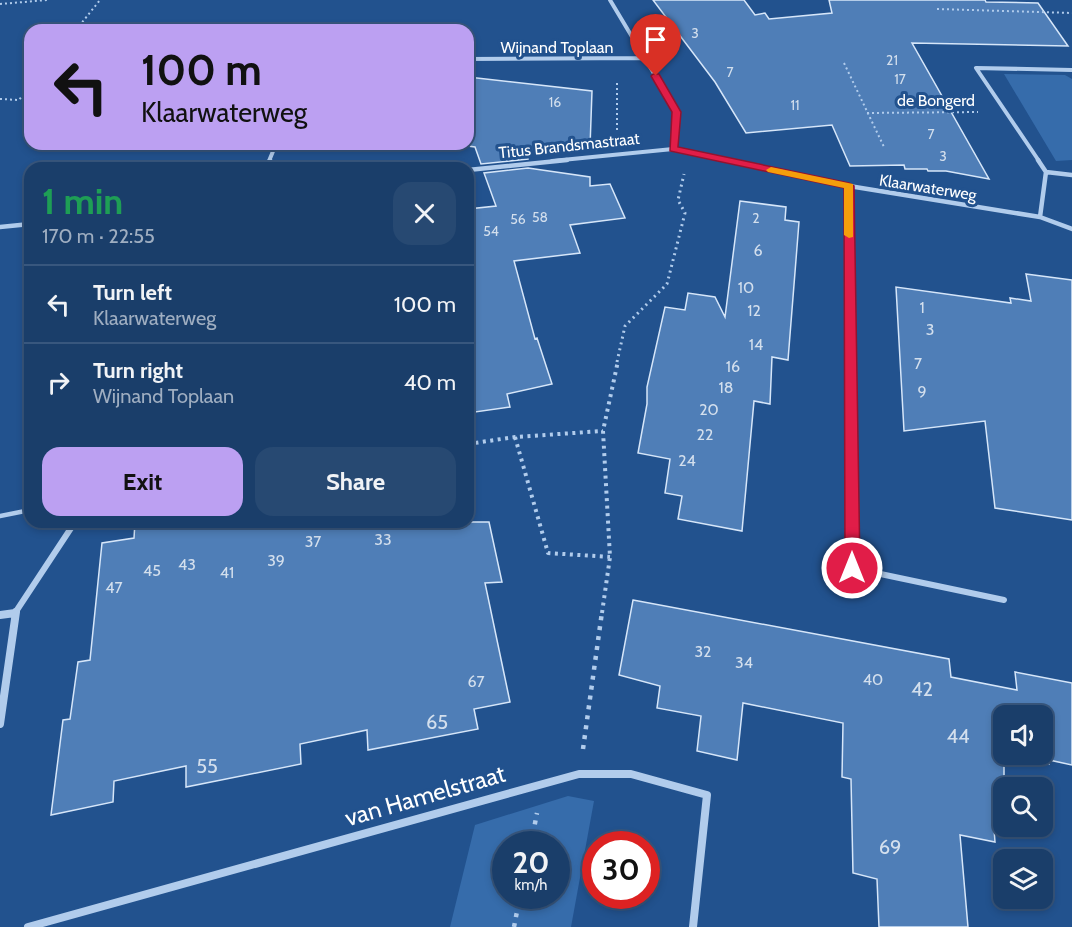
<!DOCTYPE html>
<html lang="en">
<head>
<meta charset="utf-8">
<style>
	:root { --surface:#1a3e6a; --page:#274972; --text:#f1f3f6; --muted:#9faec1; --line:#38577e; --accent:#bca0f2 }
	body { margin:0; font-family:Cabin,sans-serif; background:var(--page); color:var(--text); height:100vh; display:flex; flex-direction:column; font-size:22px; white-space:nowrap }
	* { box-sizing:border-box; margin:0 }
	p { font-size:20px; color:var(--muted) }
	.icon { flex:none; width:33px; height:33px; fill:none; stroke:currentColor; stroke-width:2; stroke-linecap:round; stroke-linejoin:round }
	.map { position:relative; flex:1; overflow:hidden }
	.panel { position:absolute; left:24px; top:162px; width:450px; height:366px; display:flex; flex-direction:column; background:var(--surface); border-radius:18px; box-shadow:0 3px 9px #0003,0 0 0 2px var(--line) }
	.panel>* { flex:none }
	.hud { position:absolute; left:24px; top:24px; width:450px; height:126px; border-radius:18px; box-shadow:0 3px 9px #0003,0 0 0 2px var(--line); background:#bca0f2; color:#111; overflow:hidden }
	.buttons { position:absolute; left:993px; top:705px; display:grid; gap:12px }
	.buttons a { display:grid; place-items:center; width:60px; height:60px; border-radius:12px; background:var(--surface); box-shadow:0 3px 9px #0003,0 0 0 2px var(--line); font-size:30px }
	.speed { position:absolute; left:492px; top:831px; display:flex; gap:12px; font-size:30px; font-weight:700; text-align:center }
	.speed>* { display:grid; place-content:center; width:78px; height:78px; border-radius:50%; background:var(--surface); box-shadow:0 3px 9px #0003,0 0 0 2px var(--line); line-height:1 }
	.speed small { font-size:15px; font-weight:400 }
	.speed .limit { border:9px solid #d22; background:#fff; color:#111 }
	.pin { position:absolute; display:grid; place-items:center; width:51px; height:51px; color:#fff; margin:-62px -26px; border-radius:50% 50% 50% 0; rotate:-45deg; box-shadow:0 0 6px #0007 }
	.pin .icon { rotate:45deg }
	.me { position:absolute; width:66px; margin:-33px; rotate:0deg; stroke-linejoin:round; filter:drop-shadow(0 0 4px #0008) }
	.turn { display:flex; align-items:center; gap:21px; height:126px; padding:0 18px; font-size:27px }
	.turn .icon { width:78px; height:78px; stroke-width:2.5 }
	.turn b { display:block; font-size:42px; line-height:51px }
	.round { display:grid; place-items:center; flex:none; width:63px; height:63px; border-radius:18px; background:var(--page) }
	.overview { display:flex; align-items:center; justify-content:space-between; height:102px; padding:0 18px }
	h1 { font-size:36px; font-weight:800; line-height:45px; color:#1e9e55 }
	.button { display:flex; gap:12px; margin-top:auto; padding:12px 18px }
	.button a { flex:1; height:69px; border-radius:18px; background:var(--accent); color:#111; font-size:24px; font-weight:800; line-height:69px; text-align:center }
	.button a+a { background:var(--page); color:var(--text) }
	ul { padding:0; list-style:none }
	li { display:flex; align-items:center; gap:18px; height:78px; padding:0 18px; border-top:2px solid var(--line) }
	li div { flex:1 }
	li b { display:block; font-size:22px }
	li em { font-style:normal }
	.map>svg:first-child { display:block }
	.green { fill:#366cab; fill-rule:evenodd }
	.building { fill:#4f7eb7; stroke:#d6e6f9; stroke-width:1.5; fill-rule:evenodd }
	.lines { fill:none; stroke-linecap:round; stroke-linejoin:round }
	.path-far3 { stroke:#b1ccec; stroke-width:2; stroke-dasharray:2 3; stroke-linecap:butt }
	.path-far2 { stroke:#b1ccec; stroke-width:3; stroke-dasharray:2 4; stroke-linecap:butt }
	.path-far1 { stroke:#b1ccec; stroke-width:4; stroke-dasharray:3 4.5; stroke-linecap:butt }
	.path { stroke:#b1ccec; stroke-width:4.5; stroke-dasharray:4 6; stroke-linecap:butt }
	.lane { stroke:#b1ccec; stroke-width:4.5 }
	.street-far3 { stroke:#b1ccec; stroke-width:4 }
	.street-far2 { stroke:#b1ccec; stroke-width:4.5 }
	.street-far1 { stroke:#b1ccec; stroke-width:6 }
	.street { stroke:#b1ccec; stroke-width:8 }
	.route { fill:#e11d48; stroke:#92132f; stroke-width:1.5 }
	.slow { fill:#f59e0b }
	.labels { text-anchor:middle; stroke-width:6; stroke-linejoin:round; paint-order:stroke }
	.far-number-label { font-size:14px; fill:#d3dfed }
	.far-street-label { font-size:16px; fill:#fff; stroke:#22528e }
	.number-label { font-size:16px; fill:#d3dfed }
	.near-number-label { font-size:20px; fill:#d3dfed }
	.near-street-label { font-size:24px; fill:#fff; stroke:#22528e }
</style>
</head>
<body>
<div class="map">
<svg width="1072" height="927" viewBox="0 0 1072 927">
	<rect width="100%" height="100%" fill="#22528e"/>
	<path class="green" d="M1004 74 1065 75 1072 79V160L1056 161Z
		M568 796 594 801 571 927H450L475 825ZM506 844H556V896H506Z"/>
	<path class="building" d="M653 0H744L755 15 765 13 769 19 832 13 829 0H985L986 2 1038 3 1068 46 912 43 989 179 946 171H928L927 169H905L904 165 850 166 832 125 746 133 715 82Z
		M468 77 592 91 590 147 528 153V159L481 164 475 147 468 146Z
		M528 168 590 177V186L610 184 625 218 570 225 580 253 514 261 535 339 537 338 552 384 507 394 510 407 468 413V209L496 206 484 173Z
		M740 201 786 207 785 220 799 222 788 360 772 357 770 404 754 401 742 531 678 519 682 496 665 493 670 459 638 453 647 404V387L665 307 685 310 688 293 715 297 725 317Z
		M1026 274 1072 280V520L995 508 985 421 904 431 896 287 1011 303 1010 298 1031 301Z
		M135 522H489L502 582 485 583 510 702 474 709 478 729 368 750 367 730 300 744 301 764 186 787V766L114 781 113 802 51 815 63 720 70 719 78 662 90 660 102 543 134 538Z
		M633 600 949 659 951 677 1017 690 1015 672 1072 683V765L1049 760V764L1004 755V818L993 815 995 842 960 835 968 927H879L877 879 853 873 851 779 842 777 843 723 743 703 737 760 697 751 701 716 657 708 660 686 619 675ZM1004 716H1042V754H1004Z"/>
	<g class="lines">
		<path class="path-far3" d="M0 4 47 0
			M937 9 1072 13
			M76 30 100 0
			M844 63 884 147
			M617 83V130
			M0 99 19 100 30 86
			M867 113 978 112"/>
		<path class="path-far2" d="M617 362 625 326 667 284 685 213 678 200 684 174"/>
		<path class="path-far1" d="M515 437 548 553 610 557
			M468 444 515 437 603 431
			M602 613 610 557 603 431 618 361"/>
		<path class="path" d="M583 749 602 612
			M531 844 537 813
			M514 927 520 896"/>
		<path class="lane" d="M0 516 30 510"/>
		<path class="street-far3" d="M610 0 677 112 673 149
			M468 59 645 58
			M269 161 276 144
			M552 161 673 149 732 161
			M1039 161 976 68 1072 70"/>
		<path class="street-far2" d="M725 160 849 186 1040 217 1072 229
			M1038 160 1046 172 1040 217
			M267 168 270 160
			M468 170 567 160
			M1046 172 1072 175
			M849 186 850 362
			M0 227 30 224"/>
		<path class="street-far1" d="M850 361 852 568 1004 600
			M11 613H15
			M15 613 75 522"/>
		<path class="street" d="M0 615 15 613
			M0 724 16 612
			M28 927 579 774H631L707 795 693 927"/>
	</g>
	<path class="route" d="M653 74H659L681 112 678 147 849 183 854 186 860 568 857 572 852 574 847 572 845 568 844 188 670 151 672 112 651 76Z"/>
	<path class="slow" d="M771 167 853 184V237L849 238 844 235V188L768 172 766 170Z"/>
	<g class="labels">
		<g class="far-number-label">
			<text x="695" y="38">3</text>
			<text x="892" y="65">21</text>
			<text x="730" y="77">7</text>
			<text x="900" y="84">17</text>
			<text x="555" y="107">16</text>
			<text x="795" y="110">11</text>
			<text x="931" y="139">7</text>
			<text x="943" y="161">3</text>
			<text x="540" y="222">58</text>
			<text x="756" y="223">2</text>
			<text x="518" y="224">56</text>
			<text x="491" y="236">54</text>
		</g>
		<g class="far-street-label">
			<text x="557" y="53">Wijnand Toplaan</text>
			<text x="936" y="106">de Bongerd</text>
			<text transform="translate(569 145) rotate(-6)" y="6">Titus Brandsmastraat</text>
			<text transform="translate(928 187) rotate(9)" y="6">Klaarwaterweg</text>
		</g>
		<g class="number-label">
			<text x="758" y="256">6</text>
			<text x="746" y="293">10</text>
			<text x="922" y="313">1</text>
			<text x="754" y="316">12</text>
			<text x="930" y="335">3</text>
			<text x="756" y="350">14</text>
			<text x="918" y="369">7</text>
			<text x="733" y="372">16</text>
			<text x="726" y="393">18</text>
			<text x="922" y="397">9</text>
			<text x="709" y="415">20</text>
			<text x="705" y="440">22</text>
			<text x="687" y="466">24</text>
			<text x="383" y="545">33</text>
			<text x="313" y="547">37</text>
			<text x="276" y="566">39</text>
			<text x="187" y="570">43</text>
			<text x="152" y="576">45</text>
			<text x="227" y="578">41</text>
			<text x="114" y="593">47</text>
			<text x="703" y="657">32</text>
			<text x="744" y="668">34</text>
			<text x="873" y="685">40</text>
			<text x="476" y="687">67</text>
		</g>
		<g class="near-number-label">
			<text x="922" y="696">42</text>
			<text x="437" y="729">65</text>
			<text x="958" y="743">44</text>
			<text x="207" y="773">55</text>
			<text x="890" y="854">69</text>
		</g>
		<g class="near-street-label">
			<text transform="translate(425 796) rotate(-16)" y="8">van Hamelstraat</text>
		</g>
	</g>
</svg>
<div class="buttons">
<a><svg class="icon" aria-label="sound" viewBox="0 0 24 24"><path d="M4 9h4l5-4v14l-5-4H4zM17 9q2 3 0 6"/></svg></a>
<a><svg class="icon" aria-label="search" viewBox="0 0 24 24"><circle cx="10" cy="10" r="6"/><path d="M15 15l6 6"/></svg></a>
<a><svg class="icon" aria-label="layers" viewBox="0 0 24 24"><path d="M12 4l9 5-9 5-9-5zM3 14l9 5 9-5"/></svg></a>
</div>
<div class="speed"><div>20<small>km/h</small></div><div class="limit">30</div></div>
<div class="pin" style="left:656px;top:76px;background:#d93025"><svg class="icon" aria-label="arrive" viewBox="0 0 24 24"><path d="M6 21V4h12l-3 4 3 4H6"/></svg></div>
<svg class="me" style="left:852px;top:568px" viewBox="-20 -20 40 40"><circle r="17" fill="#e11d48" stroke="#fff" stroke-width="3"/><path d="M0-11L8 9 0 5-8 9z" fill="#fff"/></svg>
<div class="hud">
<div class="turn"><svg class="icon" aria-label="left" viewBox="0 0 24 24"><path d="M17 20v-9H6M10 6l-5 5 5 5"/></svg><div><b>100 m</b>Klaarwaterweg</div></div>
</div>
<section class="panel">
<div class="overview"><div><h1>1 min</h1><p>170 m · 22:55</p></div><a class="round"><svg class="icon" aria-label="close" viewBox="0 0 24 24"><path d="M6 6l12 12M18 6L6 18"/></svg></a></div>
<ul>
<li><svg class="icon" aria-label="left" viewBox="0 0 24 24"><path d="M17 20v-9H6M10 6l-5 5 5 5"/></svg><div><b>Turn left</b><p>Klaarwaterweg</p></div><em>100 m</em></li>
<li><svg class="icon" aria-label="right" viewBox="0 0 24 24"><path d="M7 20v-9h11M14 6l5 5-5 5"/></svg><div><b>Turn right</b><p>Wijnand Toplaan</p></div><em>40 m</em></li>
</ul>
<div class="button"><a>Exit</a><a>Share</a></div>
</section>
</div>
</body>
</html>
